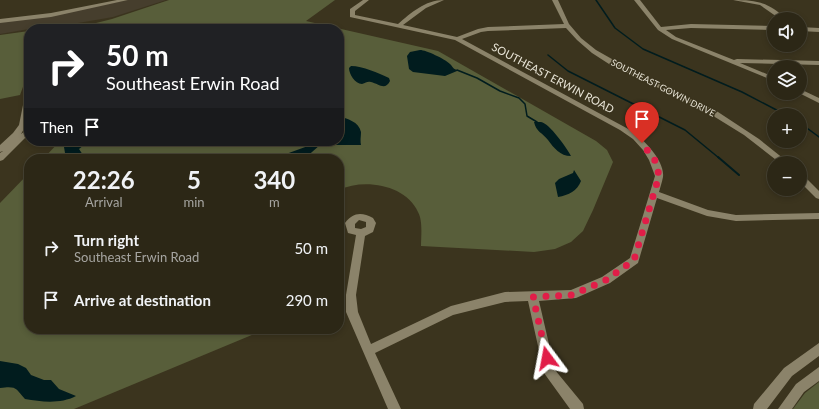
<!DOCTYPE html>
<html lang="en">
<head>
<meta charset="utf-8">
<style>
	:root { --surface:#2c2716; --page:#342f1f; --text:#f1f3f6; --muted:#a6a5a1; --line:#484435 }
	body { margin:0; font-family:Lato,sans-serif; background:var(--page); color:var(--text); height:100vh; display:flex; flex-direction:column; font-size:15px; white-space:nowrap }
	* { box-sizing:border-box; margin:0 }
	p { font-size:13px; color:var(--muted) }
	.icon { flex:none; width:22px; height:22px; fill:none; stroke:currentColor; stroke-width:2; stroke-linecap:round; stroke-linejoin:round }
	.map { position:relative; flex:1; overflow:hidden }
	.details { position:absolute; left:24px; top:154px; width:320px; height:180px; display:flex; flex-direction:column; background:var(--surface); border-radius:16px; box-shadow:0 2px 6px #0003,0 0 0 1px var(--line) }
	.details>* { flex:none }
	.guide { position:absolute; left:24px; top:24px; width:320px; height:122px; border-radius:16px; box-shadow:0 2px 6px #0003,0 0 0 1px var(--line); background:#202124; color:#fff; overflow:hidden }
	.fabs { position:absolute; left:767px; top:12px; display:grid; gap:8px }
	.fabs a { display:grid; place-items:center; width:40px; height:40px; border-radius:50%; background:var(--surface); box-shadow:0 2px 6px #0003,0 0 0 1px var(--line); font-size:20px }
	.pin { position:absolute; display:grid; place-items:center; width:34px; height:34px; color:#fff; margin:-41px -17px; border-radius:50% 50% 50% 0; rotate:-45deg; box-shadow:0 0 4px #0007 }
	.pin .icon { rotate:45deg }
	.me { position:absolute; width:44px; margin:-22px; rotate:347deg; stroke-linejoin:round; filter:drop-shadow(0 0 3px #0008) }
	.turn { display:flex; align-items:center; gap:14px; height:84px; padding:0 16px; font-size:18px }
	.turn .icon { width:52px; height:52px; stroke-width:2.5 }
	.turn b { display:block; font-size:28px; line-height:34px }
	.then { display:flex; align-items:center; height:38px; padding:0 16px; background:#0003; gap:8px; font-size:15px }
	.eta { display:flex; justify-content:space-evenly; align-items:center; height:68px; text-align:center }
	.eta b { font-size:24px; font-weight:700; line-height:28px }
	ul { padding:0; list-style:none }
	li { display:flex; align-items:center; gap:12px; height:52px; padding:0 16px }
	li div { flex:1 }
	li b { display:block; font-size:15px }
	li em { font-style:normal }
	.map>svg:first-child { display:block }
	.commercial { fill:#463e2d }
	.green { fill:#585e3a }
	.water { fill:#011c1e }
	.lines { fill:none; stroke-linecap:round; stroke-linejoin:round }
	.stream-far1 { stroke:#011c1e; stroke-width:1.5 }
	.stream { stroke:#011c1e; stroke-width:2 }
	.minor { fill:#8b836a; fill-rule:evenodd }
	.route { stroke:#e11d48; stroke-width:7; stroke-dasharray:0 12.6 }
	.labels { text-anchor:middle; stroke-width:3; stroke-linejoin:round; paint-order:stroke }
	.far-street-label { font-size:9px; fill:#e8e4d6; stroke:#3b341e }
	.street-label { font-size:11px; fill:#e8e4d6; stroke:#3b341e }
</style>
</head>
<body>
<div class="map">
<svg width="819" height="409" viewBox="0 0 819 409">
	<rect width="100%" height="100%" fill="#3b341e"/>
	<path class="commercial" d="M128 0H166L113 17 43 29H29L0 34V22L53 15Z"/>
	<path class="green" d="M169 0H335L306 21 438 51 596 141 607 150 613 162 593 210 583 231 571 242 555 249 534 252 421 246C421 236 423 221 418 212 406 185 364 178 339 190V159H43L60 141H339V29H72L112 19Z
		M29 31V83L24 84 20 95 0 99V35Z
		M29 173V329H266L74 409H0V203Z
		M819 382V409H793L805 393Z"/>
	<path class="water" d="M420 50C426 50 445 59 450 64 453 67 453 69 457 70V71L445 76 413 72 409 69 407 56 410 52Z
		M351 66C363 66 378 73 389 78L390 81C385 91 379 84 371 82 367 81 366 83 362 84 355 84 349 74 349 68Z
		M339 117C347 118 359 122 361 132 361 137 360 140 361 145H320L304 159H278L286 154 308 146 315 141H339Z
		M534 122C535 122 540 122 541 122 549 123 567 148 571 156 560 156 554 148 548 140 543 133 536 132 534 122Z
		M71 141H89L79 149 83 155 80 159H61L65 153 64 147Z
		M574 170 581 181C577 191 569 195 558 197L555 183 559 179 573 173Z
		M0 361 18 364 26 368 31 375 44 380H51L59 389 76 396C61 404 42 402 25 399 15 388 17 386 0 388Z"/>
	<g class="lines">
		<path class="stream-far1" d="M596 0 615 28 643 49 742 92 786 115
			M548 55 568 71 685 130 719 158
			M457 70 477 78 500 91 519 98 525 104 527 116 537 122
			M800 123 819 137"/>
		<path class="stream" d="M718 157 739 175"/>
		<path class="minor" d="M117 0H128L51 17 0 23V19L51 13Z
			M363 0H369L355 11V15L398 24C411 13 425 0 444 0L426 8 403 25 457 37 478 29 488 27 564 24 552 0H558L569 24 581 38 596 50 633 71 718 112 759 139 789 163H780L744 135 702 109 609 64 592 53 577 40 566 28 488 31 481 32 462 39 632 131C644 140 665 161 663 177 662 182 660 188 659 192L708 210 736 215 819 213V219L736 221 707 216 657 198 638 263 610 283 576 298 539 301 555 370 583 404 584 409H570L544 373 528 301 505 302 453 315 375 353 401 409H388L346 312V295L356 235 348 233 345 223C353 212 362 212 373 218L376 223 373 232 365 236 356 295 358 312 371 344 451 306 505 292 571 290 602 277 630 258 655 176 649 160 643 150 633 139 620 130 455 40 350 17V9ZM359 220 366 222V227L361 229 355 228V224Z
			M634 0H640L661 27 691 24 774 26V30L691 28 666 30 676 37 734 60 737 59 819 61V65L740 63 774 77V81L772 80 672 39 658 30Z
			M733 0C756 0 769 2 786 19H780L760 5Z
			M800 27 819 28V32L800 31Z
			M29 88C29 106 31 119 21 134L29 128V134L3 160 0 161V153L3 151 0 152V145L13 133 19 125 26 90Z
			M800 89 819 98V103L799 93H800Z
			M800 174 803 175 819 191V199L816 198 800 182Z
			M819 343V356L792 376 767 409H753L754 404 784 368Z
			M819 367V381L804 392 792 409H778L796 384Z"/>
	</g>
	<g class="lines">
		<path class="route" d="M547 358 533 297 572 295 606 280 634 260 659 176 656 162 642 143"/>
	</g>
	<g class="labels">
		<g class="far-street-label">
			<text transform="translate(663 88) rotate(27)" y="3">SOUTHEAST GOWIN DRIVE</text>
		</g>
		<g class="street-label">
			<text transform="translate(553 78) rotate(28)" y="4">SOUTHEAST ERWIN ROAD</text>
		</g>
	</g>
</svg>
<div class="fabs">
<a><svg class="icon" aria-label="sound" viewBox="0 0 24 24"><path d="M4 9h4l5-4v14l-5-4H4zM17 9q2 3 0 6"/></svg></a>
<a><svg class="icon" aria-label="layers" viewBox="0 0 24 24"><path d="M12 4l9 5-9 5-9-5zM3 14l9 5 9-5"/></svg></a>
<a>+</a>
<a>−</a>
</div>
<div class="pin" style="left:642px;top:143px;background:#d93025"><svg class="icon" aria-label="arrive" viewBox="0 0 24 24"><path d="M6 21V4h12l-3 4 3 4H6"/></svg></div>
<svg class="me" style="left:547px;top:358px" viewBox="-20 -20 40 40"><path d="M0-17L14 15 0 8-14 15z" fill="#e11d48" stroke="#fff" stroke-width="4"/></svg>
<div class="guide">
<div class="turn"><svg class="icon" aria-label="right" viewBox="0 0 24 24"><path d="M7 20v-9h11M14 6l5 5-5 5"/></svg><div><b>50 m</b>Southeast Erwin Road</div></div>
<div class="then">Then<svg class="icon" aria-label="arrive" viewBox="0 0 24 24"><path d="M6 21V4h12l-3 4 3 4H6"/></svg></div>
</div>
<section class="details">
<div class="eta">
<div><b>22:26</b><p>Arrival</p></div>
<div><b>5</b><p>min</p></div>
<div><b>340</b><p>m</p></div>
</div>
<ul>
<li><svg class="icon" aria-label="right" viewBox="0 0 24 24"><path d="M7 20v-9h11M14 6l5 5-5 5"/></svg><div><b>Turn right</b><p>Southeast Erwin Road</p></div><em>50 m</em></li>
<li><svg class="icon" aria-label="arrive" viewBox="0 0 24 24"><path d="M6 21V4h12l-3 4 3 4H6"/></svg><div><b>Arrive at destination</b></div><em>290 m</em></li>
</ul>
</section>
</div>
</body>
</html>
